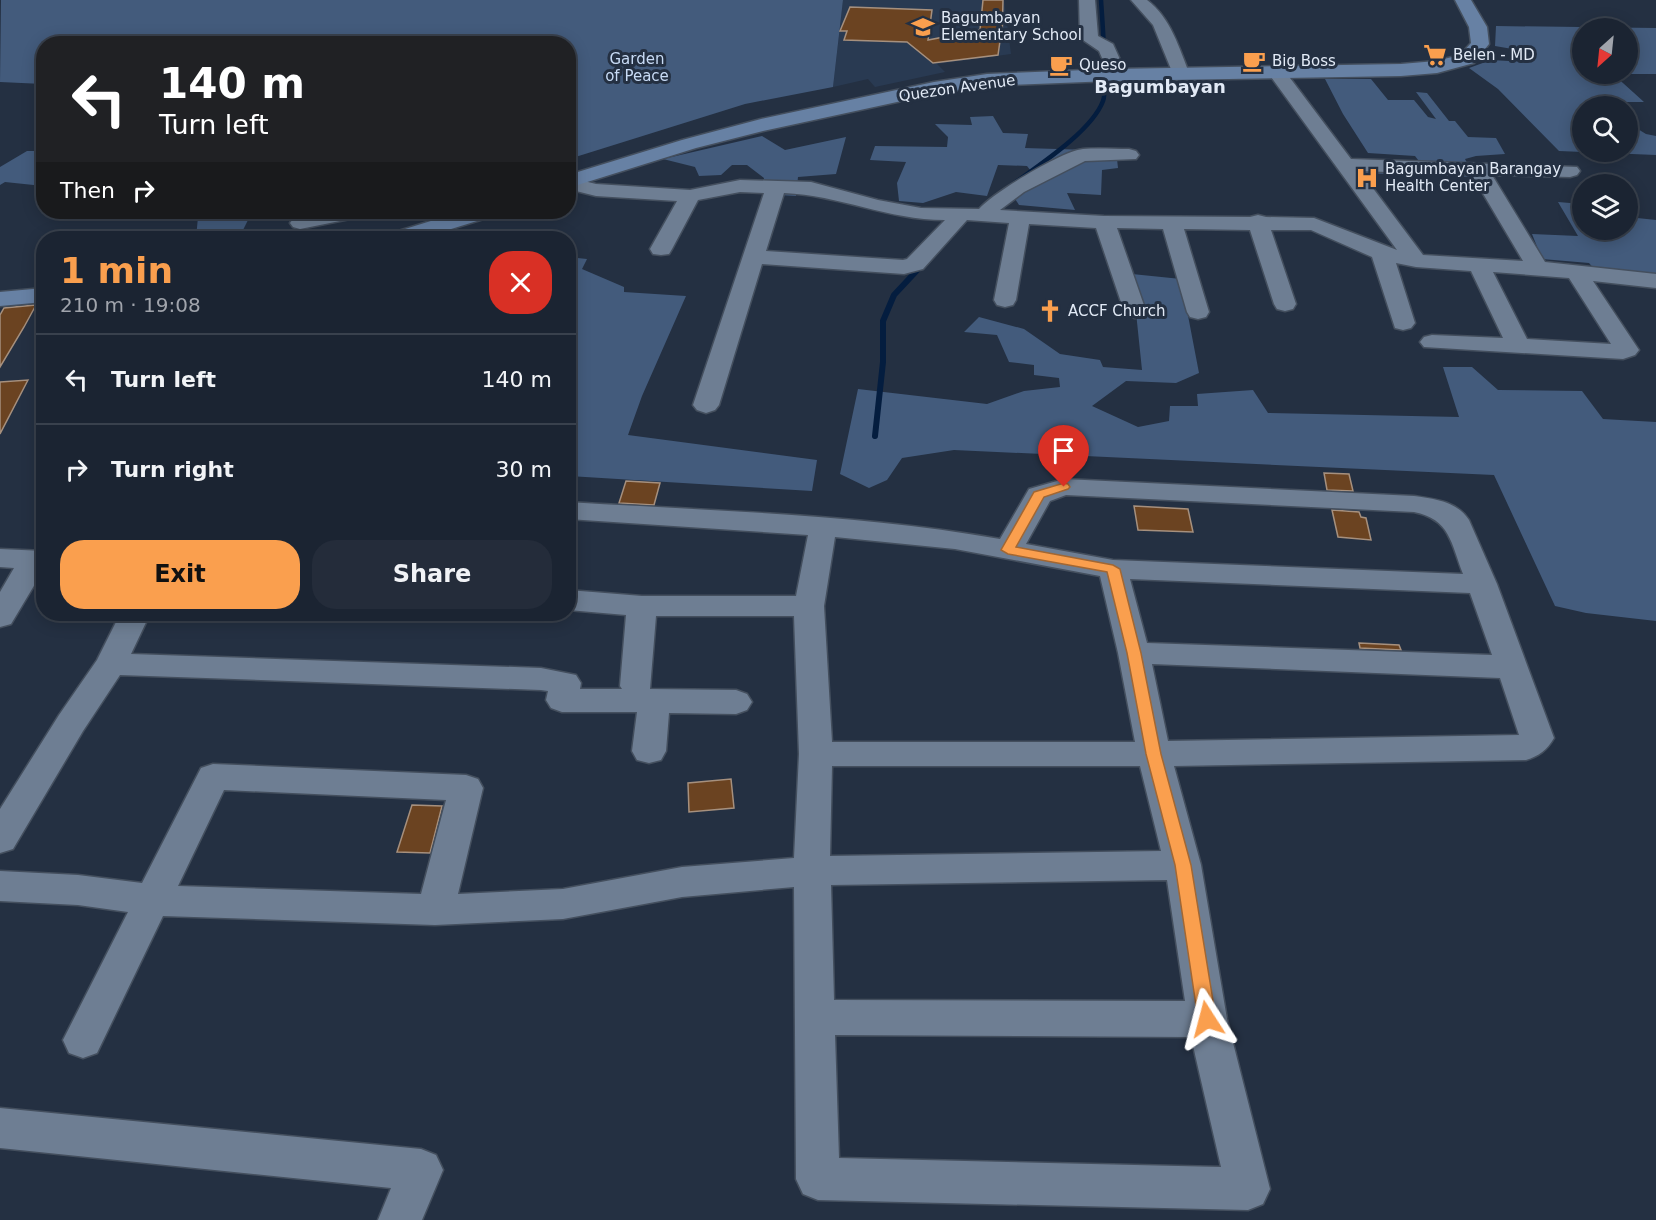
<!DOCTYPE html>
<html lang="en">
<head>
<meta charset="utf-8">
<style>
	:root { --surface:#1b2432; --page:#242c3a; --text:#f1f3f6; --muted:#a0a4ac; --line:#39414d; --accent:#fa9f4e }
	body { margin:0; font-family:"DejaVu Sans",sans-serif; background:var(--page); color:var(--text); height:100vh; display:flex; flex-direction:column; font-size:22px; white-space:nowrap }
	* { box-sizing:border-box; margin:0 }
	p { font-size:20px; color:var(--muted) }
	.icon { flex:none; width:33px; height:33px; fill:none; stroke:currentColor; stroke-width:2; stroke-linecap:round; stroke-linejoin:round }
	.map { position:relative; flex:1; overflow:hidden }
	.side { position:absolute; left:36px; top:231px; width:540px; height:390px; display:flex; flex-direction:column; background:var(--surface); border-radius:24px; box-shadow:0 3px 15px #0003,0 0 0 2px var(--line) }
	.side>* { flex:none }
	.guide { position:absolute; left:36px; top:36px; width:540px; height:183px; border-radius:24px; box-shadow:0 3px 15px #0003,0 0 0 2px var(--line); background:#202124; color:#fff; overflow:hidden }
	.needle { width:39px; rotate:207deg }
	.controls { position:absolute; left:1572px; top:18px; display:grid; gap:12px }
	.controls a { display:grid; place-items:center; width:66px; height:66px; border-radius:50%; background:var(--surface); box-shadow:0 3px 15px #0003,0 0 0 2px var(--line); font-size:30px }
	.pin { position:absolute; display:grid; place-items:center; width:51px; height:51px; color:#fff; margin:-62px -26px; border-radius:50% 50% 50% 0; rotate:-45deg; box-shadow:0 0 6px #0007 }
	.pin .icon { rotate:45deg }
	.me { position:absolute; width:66px; margin:-33px; rotate:351deg; stroke-linejoin:round; filter:drop-shadow(0 0 4px #0008) }
	.turn { display:flex; align-items:center; gap:21px; height:126px; padding:0 24px; font-size:27px }
	.turn .icon { width:78px; height:78px; stroke-width:2.5 }
	.turn b { display:block; font-size:42px; line-height:51px }
	.then { display:flex; align-items:center; height:57px; padding:0 24px; background:#0003; gap:12px; font-size:22px }
	.round { display:grid; place-items:center; flex:none; width:63px; height:63px; border-radius:24px; background:var(--page) }
	.head { display:flex; align-items:center; justify-content:space-between; height:102px; padding:0 24px }
	h1 { font-size:36px; font-weight:700; line-height:45px; color:var(--accent) }
	.cta { display:flex; gap:12px; margin-top:auto; padding:12px 24px }
	.cta a { flex:1; height:69px; border-radius:24px; background:var(--accent); color:#111; font-size:24px; font-weight:700; line-height:69px; text-align:center }
	.cta a+a { background:var(--page); color:var(--text) }
	ul { padding:0; list-style:none }
	li { display:flex; align-items:center; gap:18px; height:90px; padding:0 24px; border-top:2px solid var(--line) }
	li div { flex:1 }
	li b { display:block; font-size:22px }
	li em { font-style:normal }
	.map>svg:first-child { display:block }
	.built { fill:#293a52 }
	.green { fill:#435b7c; fill-rule:evenodd }
	.lines { fill:none; stroke-linecap:round; stroke-linejoin:round }
	.stream-far1 { stroke:#041d3f; stroke-width:4.5 }
	.stream { stroke:#041d3f; stroke-width:6 }
	.building { fill:#6b4321; stroke:#a6907e; stroke-width:1.5 }
	.minor-casing { stroke:#444f5e; stroke-width:3 }
	.tertiary-casing { stroke:#444f5e; stroke-width:3 }
	.secondary-casing { stroke:#444f5e; stroke-width:3 }
	.minor { fill:#6e7e93; fill-rule:evenodd }
	.tertiary { fill:#6e7e93; fill-rule:evenodd }
	.secondary { fill:#6781a4; fill-rule:evenodd }
	.route { fill:#fa9f4e; stroke:#a26733; stroke-width:1.5 }
	.labels { text-anchor:middle; stroke-width:6; stroke-linejoin:round; paint-order:stroke }
	.far-poi-label { font-size:15px; fill:#e2eaf6; stroke:#243042; text-anchor:start }
	.far-park-label { font-size:15px; fill:#c8dbf5; stroke:#243042 }
	.far-street-label { font-size:15px; fill:#e2eaf6; stroke:#243042 }
	.far-quarter-label { font-size:18px; font-weight:bold; fill:#e2eaf6; stroke:#243042 }
</style>
</head>
<body>
<div class="map">
<svg width="1656" height="1220" viewBox="0 0 1656 1220">
	<rect width="100%" height="100%" fill="#243042"/>
	<path class="built" d="M843 0H1004L1011 54 937 64 945 72 875 87 868 79 833 87Z"/>
	<path class="green" d="M843 0 833 87 745 104 569 159 568 44H44L43 84 0 82 1 0Z
		M1496 26 1656 28V74H1613L1644 102H1614L1610 106H1582V152H1628V123L1646 134 1656 136V155L1559 151 1498 89 1469 68 1491 60 1526 62 1524 51 1495 46ZM1582 28H1628V74H1582Z
		M1325 79H1371L1388 100H1414L1428 117 1436 119 1416 92 1427 93 1449 121H1455L1468 137 1496 138 1505 154 1476 156 1465 159 1474 177 1359 173 1351 167 1425 169 1415 156 1368 153 1343 114Z
		M993 116 1003 133 1028 134 1025 148 1089 150 1117 159 1118 168 1102 170 1101 195 1067 193 1075 210 1019 205 1012 194 1034 175 1027 166 998 165 987 196 956 192 923 203 899 201 897 183 906 162 870 160 875 146 947 147 948 137 935 124 972 125 970 117Z
		M762 136 785 150 846 137 836 174 798 177 796 196 762 194 764 178 747 165H732L721 175 699 176 695 167 663 159Z
		M27 151H43V186L5 182 0 185V167Z
		M1558 202 1582 204V230H1628V217L1656 220V285L1603 279 1589 263 1542 259 1532 234 1578 236Z
		M203 212H252L239 238H196L198 217Z
		M568 257 587 259 582 269 624 287V292L686 296 642 396 628 435 817 460 812 491 569 476Z
		M1132 274 1181 279 1199 373 1176 383 1126 381 1092 406 1138 427 1169 421 1170 406H1198L1197 394 1253 390 1268 413 1459 417 1443 367H1472L1498 390 1582 391 1603 419 1656 422V621L1586 613 1555 606 1494 475 954 450 902 458 887 480 869 488 840 474 858 389 987 404 1024 391 1060 387 1059 378 1034 375V365L1009 362 997 335 964 332 979 317 1024 329 1060 354 1100 360 1103 367 1142 370Z"/>
	<g class="lines">
		<path class="stream-far1" d="M1005 190C1033 169 1091 133 1103 101 1108 90 1102 17 1101 0"/>
		<path class="stream" d="M875 436 883 362V321L894 295 923 264"/>
	</g>
	<path class="building" d="M983 0H1003L1002 41H1000L998 55 933 63 907 42 844 40 847 31H840L850 7 932 10 928 40 980 30Z
		M36 305 24 327 0 367V315L4 308Z
		M28 380 0 434V382Z
		M1324 473 1349 474 1353 491 1327 490Z
		M626 481 660 483 654 505 619 503Z
		M1134 506 1188 509 1193 532 1138 530Z
		M1332 510 1359 512 1361 517 1366 518 1371 540 1338 537Z
		M1359 643 1399 645 1401 650 1360 648Z
		M731 779 734 808 689 812 688 783Z
		M412 805 442 806 430 853 397 852Z"/>
	<g class="lines">
		<g class="minor-casing">
			<path id="minor" d="M1131 0H1147C1171 18 1179 48 1190 75L1187 79H1175L1153 25Z
				M1278 69 1284 70 1351 159 1577 167 1580 171 1577 175 1570 177 1492 175 1545 262 1656 274V288L1593 281 1639 350 1635 355 1623 359 1424 347 1420 342 1424 337 1432 335 1503 338 1471 271 1416 267 1396 263 1415 323 1411 328 1403 330 1395 328 1372 257 1311 230H1271L1296 304 1293 309 1285 311 1277 309 1274 304 1250 230 1184 229 1209 312 1206 317 1198 319 1190 317 1187 312 1163 229 1117 228 1146 311 1143 316 1135 318 1127 316 1124 311 1096 228 1029 224 1016 300 1013 305 1005 307 997 305 994 300 1009 223 967 220 923 269 904 274 762 264 719 405 715 410 706 413 697 410 693 405 764 193 740 192 698 200 672 249 669 254 661 255 653 254 650 249 677 201 596 196 568 189V177L596 184 690 190 740 180 811 182 878 200 921 208 979 209C993 193 1062 151 1083 149 1098 148 1114 149 1129 149L1136 151 1139 155 1136 159 1085 161 1024 192 1000 210 1104 216 1250 217 1258 215 1266 217 1314 218 1397 250 1269 74 1272 70ZM1360 171 1472 175 1523 261 1423 255ZM784 193C839 195 888 220 945 220L907 259 903 260 766 251ZM1493 272 1569 278 1611 344 1527 339Z
				M328 212H368L365 216 300 229 293 227 290 223 293 219Z
				M1064 479 1414 496C1434 499 1457 501 1469 520L1497 584 1554 738C1547 750 1539 756 1526 760L1174 766 1201 865 1227 1019 1270 1189 1263 1204 1248 1210 818 1200 803 1194 796 1179 794 887 682 897 563 919 435 925 163 916 97 1053 83 1058 69 1053 63 1040 128 912 78 905 0 901V871L78 875 142 883 201 768 213 764 466 775 478 779 483 788 458 894 563 889 682 867 794 858 799 754 794 616H656L650 689 736 690 747 694 752 702 747 710 736 714 669 713 666 751 661 760 649 763 637 760 632 751 637 712H562L551 708 546 700 548 691 541 690 120 675 83 731 13 849 0 853V809L59 715 97 660 120 614H150L131 654 541 668 576 675 581 683 580 689H622L620 686 626 615 568 610V590L642 596H796L808 535 568 519V502C712 511 858 514 1000 539L1029 489ZM1066 495 1414 512C1450 519 1451 543 1463 574L1113 560 1026 544 1050 501ZM835 537 955 549 1100 576 1118 653 1135 742H832L824 606ZM1130 579 1470 593 1492 655 1147 643ZM1152 664 1500 678 1519 735 1168 741ZM832 766H1140L1161 851 830 856ZM224 790 446 800 421 894 178 886ZM1167 880 1185 1001 834 1000 831 885ZM835 1035 1191 1037 1221 1167 839 1158Z
				M0 549 44 551V569L11 624 0 627V592L14 568 0 567Z
				M0 1108 421 1149 436 1155 443 1170 422 1220H378L391 1188 0 1148Z"/>
		</g>
		<g class="tertiary-casing">
			<path id="tertiary" d="M1079 0H1095L1098 36 1113 44 1127 75 1125 79H1111L1099 51 1080 38Z"/>
		</g>
		<g class="secondary-casing">
			<path id="secondary" d="M1455 0H1471L1487 27 1489 44 1474 63 1437 73 1401 76 1111 81 987 86 934 94 763 131 696 148 568 188V175L682 140 761 119 934 82 987 74 1111 69 1401 64 1436 61 1460 55 1471 43 1469 27Z
				M460 212H493L490 217 422 238H388L392 233Z
				M44 288V302L0 306V292Z"/>
		</g>
		<use href="#minor" class="minor"/>
		<use href="#tertiary" class="tertiary"/>
		<use href="#secondary" class="secondary"/>
	</g>
	<path class="route" d="M1064 483 1068 484 1070 487 1068 489 1044 497 1016 547 1113 565 1120 569 1141 653 1161 754 1191 865 1216 1019 1213 1024 1207 1027 1200 1024 1198 1019 1175 865 1146 754 1127 653 1107 572 1008 554 1001 550 1034 492Z"/>
	<defs>
		<g id="school-bare" transform="scale(1.8)"><path d="M0-5L7-2L0 1L-7-2ZM-4 1L0 2.5L4 1V4Q0 6-4 4Z" fill="#fa9f4e" stroke="#243042" stroke-width="2.5" paint-order="stroke"/></g>
		<g id="supermarket-bare" transform="scale(1.8)"><path d="M-6-5.5h2.5l.6 2H6L4.5 2H-2.5L-4.4-4H-6ZM-1.5 3.2a1.3 1.3 0 1 0 .1 0ZM3 3.2a1.3 1.3 0 1 0 .1 0Z" fill="#fa9f4e" stroke="#243042" stroke-width="2.5" paint-order="stroke"/></g>
		<g id="cafe-bare" transform="scale(1.8)"><path d="M-5.5-4.5H6V0H3Q3 3.5 0 3.5H-2.5Q-5.5 3.5-5.5 0ZM3-3.2v2h1.7v-2ZM-6 4.5H4V6H-6Z" fill="#fa9f4e" stroke="#243042" stroke-width="2.5" paint-order="stroke"/></g>
		<g id="hospital-bare" transform="scale(1.8)"><path d="M-5-5h3v3.5h4V-5h3V5h-3V1.5h-4V5h-3Z" fill="#fa9f4e" stroke="#243042" stroke-width="2.5" paint-order="stroke"/></g>
		<g id="church-bare" transform="scale(1.8)"><path d="M-1.2-6h2.4v3.5h3.3v2.4h-3.3V6h-2.4V-.1h-3.3v-2.4h3.3Z" fill="#fa9f4e" stroke="#243042" stroke-width="2.5" paint-order="stroke"/></g>
	</defs>
	<g fill-rule="evenodd">
		<use href="#school-bare" x="923" y="27"/>
		<use href="#supermarket-bare" x="1435" y="55"/>
		<use href="#cafe-bare" x="1254" y="61"/>
		<use href="#cafe-bare" x="1061" y="65"/>
		<use href="#hospital-bare" x="1367" y="178"/>
		<use href="#church-bare" x="1050" y="311"/>
	</g>
	<g class="labels">
		<g class="far-poi-label">
			<text x="941" y="23">Bagumbayan<tspan x="941" dy="17">Elementary School</tspan></text>
			<text x="1453" y="60">Belen - MD</text>
			<text x="1272" y="66">Big Boss</text>
			<text x="1079" y="70">Queso</text>
			<text x="1385" y="174">Bagumbayan Barangay<tspan x="1385" dy="17">Health Center</tspan></text>
			<text x="1068" y="316">ACCF Church</text>
		</g>
		<g class="far-park-label">
			<text x="637" y="64">Garden<tspan x="637" dy="17">of Peace</tspan></text>
		</g>
		<g class="far-street-label">
			<text transform="translate(957 88) rotate(-8)" y="5">Quezon Avenue</text>
		</g>
		<g class="far-quarter-label">
			<text x="1160" y="93">Bagumbayan</text>
		</g>
	</g>
</svg>
<div class="controls">
<a><svg class="needle" viewBox="-14 -14 28 28"><path d="M0-13l5 13h-10z" fill="#e53935"/><path d="M0 13l5-13h-10z" fill="#a0a4ac"/></svg></a>
<a><svg class="icon" aria-label="search" viewBox="0 0 24 24"><circle cx="10" cy="10" r="6"/><path d="M15 15l6 6"/></svg></a>
<a><svg class="icon" aria-label="layers" viewBox="0 0 24 24"><path d="M12 4l9 5-9 5-9-5zM3 14l9 5 9-5"/></svg></a>
</div>
<div class="pin" style="left:1064px;top:487px;background:#d93025"><svg class="icon" aria-label="arrive" viewBox="0 0 24 24"><path d="M6 21V4h12l-3 4 3 4H6"/></svg></div>
<svg class="me" style="left:1207px;top:1019px" viewBox="-20 -20 40 40"><path d="M0-17L14 15 0 8-14 15z" fill="#fa9f4e" stroke="#fff" stroke-width="4"/></svg>
<div class="guide">
<div class="turn"><svg class="icon" aria-label="left" viewBox="0 0 24 24"><path d="M17 20v-9H6M10 6l-5 5 5 5"/></svg><div><b>140 m</b>Turn left</div></div>
<div class="then">Then<svg class="icon" aria-label="right" viewBox="0 0 24 24"><path d="M7 20v-9h11M14 6l5 5-5 5"/></svg></div>
</div>
<section class="side">
<div class="head"><div><h1>1 min</h1><p>210 m · 19:08</p></div><a class="round" style="background:#d93025;color:#fff"><svg class="icon" aria-label="close" viewBox="0 0 24 24"><path d="M6 6l12 12M18 6L6 18"/></svg></a></div>
<ul>
<li><svg class="icon" aria-label="left" viewBox="0 0 24 24"><path d="M17 20v-9H6M10 6l-5 5 5 5"/></svg><div><b>Turn left</b></div><em>140 m</em></li>
<li><svg class="icon" aria-label="right" viewBox="0 0 24 24"><path d="M7 20v-9h11M14 6l5 5-5 5"/></svg><div><b>Turn right</b></div><em>30 m</em></li>
</ul>
<div class="cta"><a>Exit</a><a>Share</a></div>
</section>
</div>
</body>
</html>
